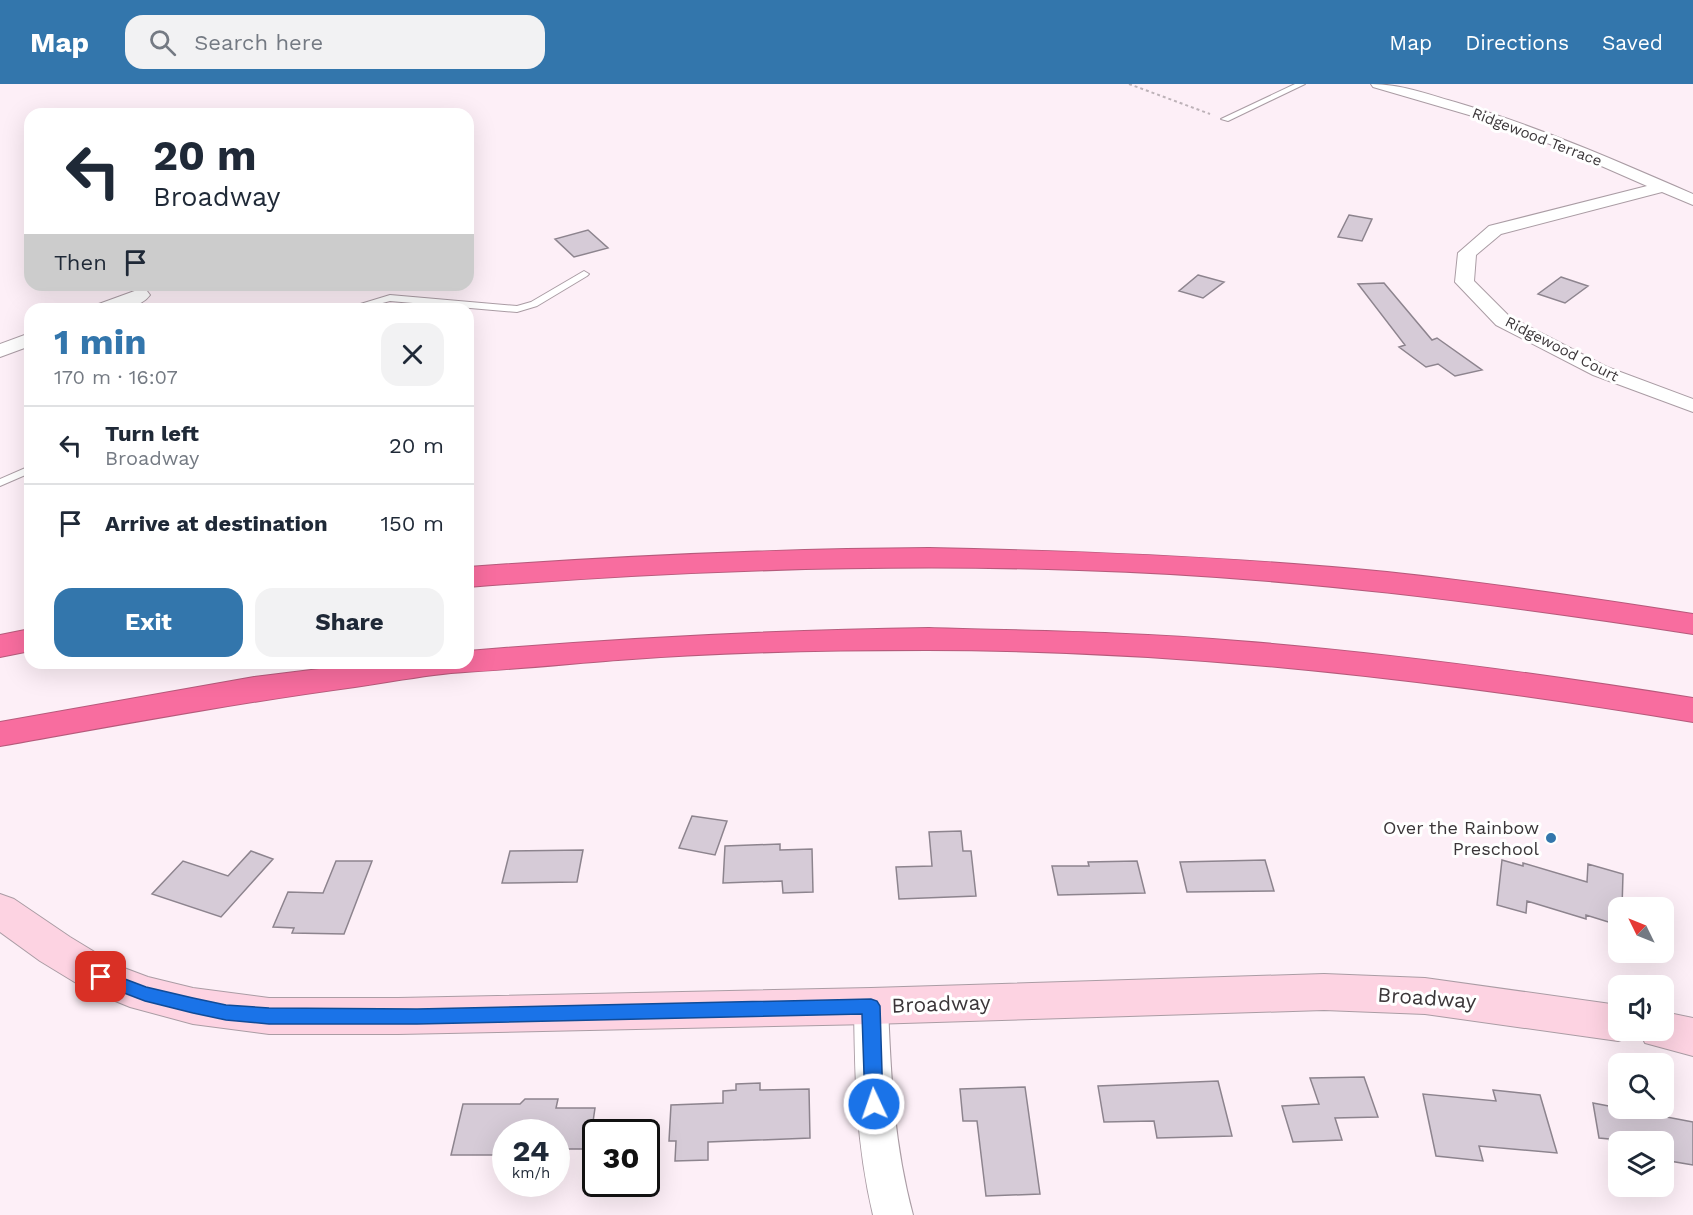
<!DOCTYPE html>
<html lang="en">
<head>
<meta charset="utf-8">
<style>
	:root { --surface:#fff; --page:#f2f2f3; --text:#1f2937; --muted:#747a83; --line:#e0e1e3; --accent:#3376ac }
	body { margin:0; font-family:"Work Sans",sans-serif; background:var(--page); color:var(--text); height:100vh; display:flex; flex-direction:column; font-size:22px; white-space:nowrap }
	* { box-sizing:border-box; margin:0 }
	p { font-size:20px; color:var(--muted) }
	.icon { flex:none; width:33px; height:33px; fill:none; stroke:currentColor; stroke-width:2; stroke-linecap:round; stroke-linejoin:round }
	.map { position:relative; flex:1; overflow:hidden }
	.side { position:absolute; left:24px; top:219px; width:450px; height:366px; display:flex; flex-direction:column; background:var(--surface); border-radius:18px; box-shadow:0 6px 24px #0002 }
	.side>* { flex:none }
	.top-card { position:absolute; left:24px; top:24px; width:450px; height:183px; border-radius:18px; box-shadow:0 6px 24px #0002; background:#fff; color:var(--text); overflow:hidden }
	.needle { width:39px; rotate:313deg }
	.tools { position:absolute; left:1608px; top:813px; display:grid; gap:12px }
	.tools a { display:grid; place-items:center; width:66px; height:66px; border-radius:12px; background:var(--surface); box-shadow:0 6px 24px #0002; font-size:30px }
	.speed { position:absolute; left:492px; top:1035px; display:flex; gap:12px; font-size:30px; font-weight:700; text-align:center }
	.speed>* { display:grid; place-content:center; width:78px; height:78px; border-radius:50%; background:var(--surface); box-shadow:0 6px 24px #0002; line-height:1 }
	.speed small { font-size:15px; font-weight:400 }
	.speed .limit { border:3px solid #111; border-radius:9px; background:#fff; color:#111 }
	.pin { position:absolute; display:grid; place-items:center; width:51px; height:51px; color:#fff; margin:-26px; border-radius:12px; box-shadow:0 3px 9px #0006 }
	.me { position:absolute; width:66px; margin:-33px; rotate:357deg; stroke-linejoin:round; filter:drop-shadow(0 0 4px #0008) }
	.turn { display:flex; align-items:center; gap:21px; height:126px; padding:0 30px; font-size:27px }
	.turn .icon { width:78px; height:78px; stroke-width:2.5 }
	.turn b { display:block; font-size:42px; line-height:51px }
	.then { display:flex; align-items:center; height:57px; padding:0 30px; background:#0003; gap:12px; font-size:22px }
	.round { display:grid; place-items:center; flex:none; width:63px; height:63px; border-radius:18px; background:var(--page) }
	.head { display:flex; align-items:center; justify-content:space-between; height:102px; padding:0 30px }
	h1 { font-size:36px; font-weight:700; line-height:45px; color:var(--accent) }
	.primary-button { display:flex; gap:12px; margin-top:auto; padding:12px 30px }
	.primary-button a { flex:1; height:69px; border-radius:18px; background:var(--accent); color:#fff; font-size:24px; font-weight:700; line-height:69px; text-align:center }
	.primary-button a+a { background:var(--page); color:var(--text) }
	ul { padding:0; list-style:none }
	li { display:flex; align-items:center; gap:18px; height:78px; padding:0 30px; border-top:2px solid var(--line) }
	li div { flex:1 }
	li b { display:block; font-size:22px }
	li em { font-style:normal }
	header { display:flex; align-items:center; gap:36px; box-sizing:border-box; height:84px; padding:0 30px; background:var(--accent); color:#fff }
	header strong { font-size:28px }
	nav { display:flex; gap:33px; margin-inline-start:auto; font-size:21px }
	.search { width:420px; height:54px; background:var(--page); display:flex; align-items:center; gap:15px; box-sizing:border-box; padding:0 21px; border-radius:18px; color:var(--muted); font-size:22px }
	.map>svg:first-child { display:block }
	.building { fill:#d6cbd7; stroke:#8d848e; stroke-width:1.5 }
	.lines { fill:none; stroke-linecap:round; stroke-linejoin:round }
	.service-casing { stroke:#aa9ca4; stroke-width:2 }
	.minor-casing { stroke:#aa9ca4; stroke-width:2 }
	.secondary-casing { stroke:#aa9ca4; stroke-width:2 }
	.motorway-casing { stroke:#b65a7b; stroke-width:2 }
	.path { stroke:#bdb2b8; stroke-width:2; stroke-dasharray:3 3; stroke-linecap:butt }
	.service { fill:#fff; fill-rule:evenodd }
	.minor { fill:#fff; fill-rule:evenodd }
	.secondary { fill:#fdd3e2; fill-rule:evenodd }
	.motorway { fill:#f86d9f; fill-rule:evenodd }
	.route { fill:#1a73e8; stroke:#114b97; stroke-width:1.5 }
	.poi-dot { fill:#3376ac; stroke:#fff; stroke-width:2 }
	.labels { text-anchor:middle; stroke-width:6; stroke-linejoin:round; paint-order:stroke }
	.far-street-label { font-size:15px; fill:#3b3639; stroke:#fff }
	.poi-label { font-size:18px; fill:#3b3639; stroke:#fff; text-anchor:end }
	.near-street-label { font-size:21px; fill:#3b3639; stroke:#fff }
</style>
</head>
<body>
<header>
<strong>Map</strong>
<div class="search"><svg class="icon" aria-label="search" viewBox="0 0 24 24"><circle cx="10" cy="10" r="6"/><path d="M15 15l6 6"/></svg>Search here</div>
<nav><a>Map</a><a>Directions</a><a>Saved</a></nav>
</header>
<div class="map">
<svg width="1693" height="1131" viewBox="0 0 1693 1131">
	<rect width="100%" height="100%" fill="#fdeff7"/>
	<path class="building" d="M1349 131 1372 135 1362 157 1338 153Z
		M588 146 608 164 574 173 555 155Z
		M1198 191 1224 198 1203 214 1179 207Z
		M1561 193 1588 202 1565 219 1538 210Z
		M1384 199 1432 256 1437 254 1482 286 1455 292 1438 280 1426 283 1399 263 1405 261 1358 200Z
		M692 732 727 737 715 771 679 764Z
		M961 747 963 767H971L976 812 899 815 896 783 932 782 929 748Z
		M780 760V766L812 765 813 808 783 809 782 797 723 799 725 762Z
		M583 766 577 798 502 799 510 767Z
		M251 767 273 775 221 833 152 810 183 777 228 792Z
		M1265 776 1274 807 1187 808 1180 778Z
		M1502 776 1523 782V779L1587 798 1588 780 1623 790 1622 824H1618V841L1586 831V835L1527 817 1526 829 1497 821Z
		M336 777H372L344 850 292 849 294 844 273 843 288 808 323 809Z
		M1137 777 1145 809 1058 811 1052 782H1089L1088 778Z
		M1364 993 1378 1033 1335 1034 1342 1056 1293 1058 1282 1022 1319 1020 1310 994Z
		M1218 997 1232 1052 1157 1054 1154 1037 1104 1038 1098 1002Z
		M760 999V1006L809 1005 810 1054 708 1058V1076L675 1077 676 1057H669L671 1021 723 1019V1007L736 1006V1000Z
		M1025 1003 1040 1110 986 1112 977 1037H963L960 1005Z
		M1493 1006 1540 1011 1557 1069 1479 1062 1483 1077 1436 1072 1423 1010 1496 1017Z
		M525 1015H558L556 1024H595L589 1065H556V1048H506V1071H451L463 1020H520Z
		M1593 1019 1693 1038V1081L1664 1076V1058H1609V1055L1599 1054Z"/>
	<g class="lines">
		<g class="service-casing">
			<path id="service" d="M1295 0H1305L1228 37 1221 35Z
				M584 187 589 190 587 192 537 222 517 228 390 217 360 225H344L390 211 517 222 531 218Z
				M30 382V389L0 402V395Z"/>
		</g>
		<g class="minor-casing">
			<path id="minor" d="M1371 0C1400 0 1427 10 1455 18 1537 42 1615 76 1693 110V121L1662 108 1501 150 1476 171 1474 197 1510 233 1607 283 1693 315V328L1593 291 1496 241 1455 198 1458 169 1489 142 1647 102 1558 63 1469 31 1373 3Z
				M140 205 147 207 150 211C139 227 110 225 93 225L96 221Z
				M30 249V262L0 273V260Z
				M871 907 883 912 888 922C891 996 894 1059 913 1131H873C856 1058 855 996 854 922L859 912Z"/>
		</g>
		<g class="secondary-casing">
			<path id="secondary" d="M0 810 14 815 70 853 116 881 148 893 193 904 269 914H398L871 904 1324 890 1425 894 1618 921V946H1636L1633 952 1618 957 1425 930 1324 926 871 940 398 950H269L193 940 130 923 86 905 40 877 0 848Z
				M1664 928 1693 934V972L1645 959 1639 946H1664Z"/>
		</g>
		<g class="motorway-casing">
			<path id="motorway" d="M929 464C1082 467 1234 473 1387 488 1489 499 1591 514 1693 530V550C1490 519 1285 492 1079 486 873 479 673 487 468 503V483C622 472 775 465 929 464Z
				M929 544C1032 547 1135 548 1238 557 1390 569 1542 590 1693 614V638C1439 596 1184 566 926 566 824 566 721 568 618 576 567 580 516 585 465 588 429 590 391 598 355 603 236 619 118 641 0 662V638L254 593 368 579H468V567C623 554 773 546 929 544Z
				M30 545V567L0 573V551Z"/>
		</g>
		<path class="path" d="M1129 0 1210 30"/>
		<use href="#service" class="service"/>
		<use href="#minor" class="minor"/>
		<use href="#secondary" class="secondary"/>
		<use href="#motorway" class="motorway"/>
	</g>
	<path class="route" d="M101 886 146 903 193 914 226 921 269 924 417 925 871 915 877 917 880 922 883 1020 881 1026 874 1028 867 1026 865 1020 862 930 417 940H269L226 936 193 929 145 917 95 898 92 893 95 888Z"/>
	<circle class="poi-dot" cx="1551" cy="754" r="6"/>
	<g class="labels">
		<g class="far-street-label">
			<text transform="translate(1537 53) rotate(21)" y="5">Ridgewood Terrace</text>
			<text transform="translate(1562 265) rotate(27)" y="5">Ridgewood Court</text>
		</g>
		<g class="poi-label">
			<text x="1539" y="750">Over the Rainbow<tspan x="1539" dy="21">Preschool</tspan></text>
		</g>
		<g class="near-street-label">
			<text transform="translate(1427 914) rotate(4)" y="7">Broadway</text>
			<text transform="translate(941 920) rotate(-2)" y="7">Broadway</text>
		</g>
	</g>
</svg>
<div class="tools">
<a><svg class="needle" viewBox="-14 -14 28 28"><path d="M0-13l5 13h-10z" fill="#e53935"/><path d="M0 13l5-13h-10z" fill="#747a83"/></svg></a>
<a><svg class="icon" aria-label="sound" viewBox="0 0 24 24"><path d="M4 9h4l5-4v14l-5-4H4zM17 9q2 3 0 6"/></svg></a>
<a><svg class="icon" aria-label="search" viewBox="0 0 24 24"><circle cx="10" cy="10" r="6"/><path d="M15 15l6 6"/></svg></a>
<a><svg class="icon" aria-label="layers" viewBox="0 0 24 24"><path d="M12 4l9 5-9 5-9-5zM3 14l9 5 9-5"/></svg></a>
</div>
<div class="speed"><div>24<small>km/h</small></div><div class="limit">30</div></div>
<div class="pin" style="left:101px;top:893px;background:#d93025"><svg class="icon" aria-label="arrive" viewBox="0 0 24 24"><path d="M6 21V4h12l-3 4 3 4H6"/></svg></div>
<svg class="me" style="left:874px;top:1020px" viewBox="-20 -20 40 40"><circle r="17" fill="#1a73e8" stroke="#fff" stroke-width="3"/><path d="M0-11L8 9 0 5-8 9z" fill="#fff"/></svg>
<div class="top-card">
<div class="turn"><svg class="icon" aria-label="left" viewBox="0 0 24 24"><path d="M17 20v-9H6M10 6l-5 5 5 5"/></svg><div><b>20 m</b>Broadway</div></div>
<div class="then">Then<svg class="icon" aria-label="arrive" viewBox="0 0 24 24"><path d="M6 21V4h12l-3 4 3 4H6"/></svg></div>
</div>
<section class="side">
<div class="head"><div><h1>1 min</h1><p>170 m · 16:07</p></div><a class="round"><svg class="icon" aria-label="close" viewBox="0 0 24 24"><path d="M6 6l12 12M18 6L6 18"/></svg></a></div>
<ul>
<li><svg class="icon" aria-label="left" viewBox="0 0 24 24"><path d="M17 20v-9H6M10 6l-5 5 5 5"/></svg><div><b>Turn left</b><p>Broadway</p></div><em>20 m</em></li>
<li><svg class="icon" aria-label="arrive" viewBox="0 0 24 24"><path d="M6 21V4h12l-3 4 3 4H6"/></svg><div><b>Arrive at destination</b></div><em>150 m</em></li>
</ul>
<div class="primary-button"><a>Exit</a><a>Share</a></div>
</section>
</div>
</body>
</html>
